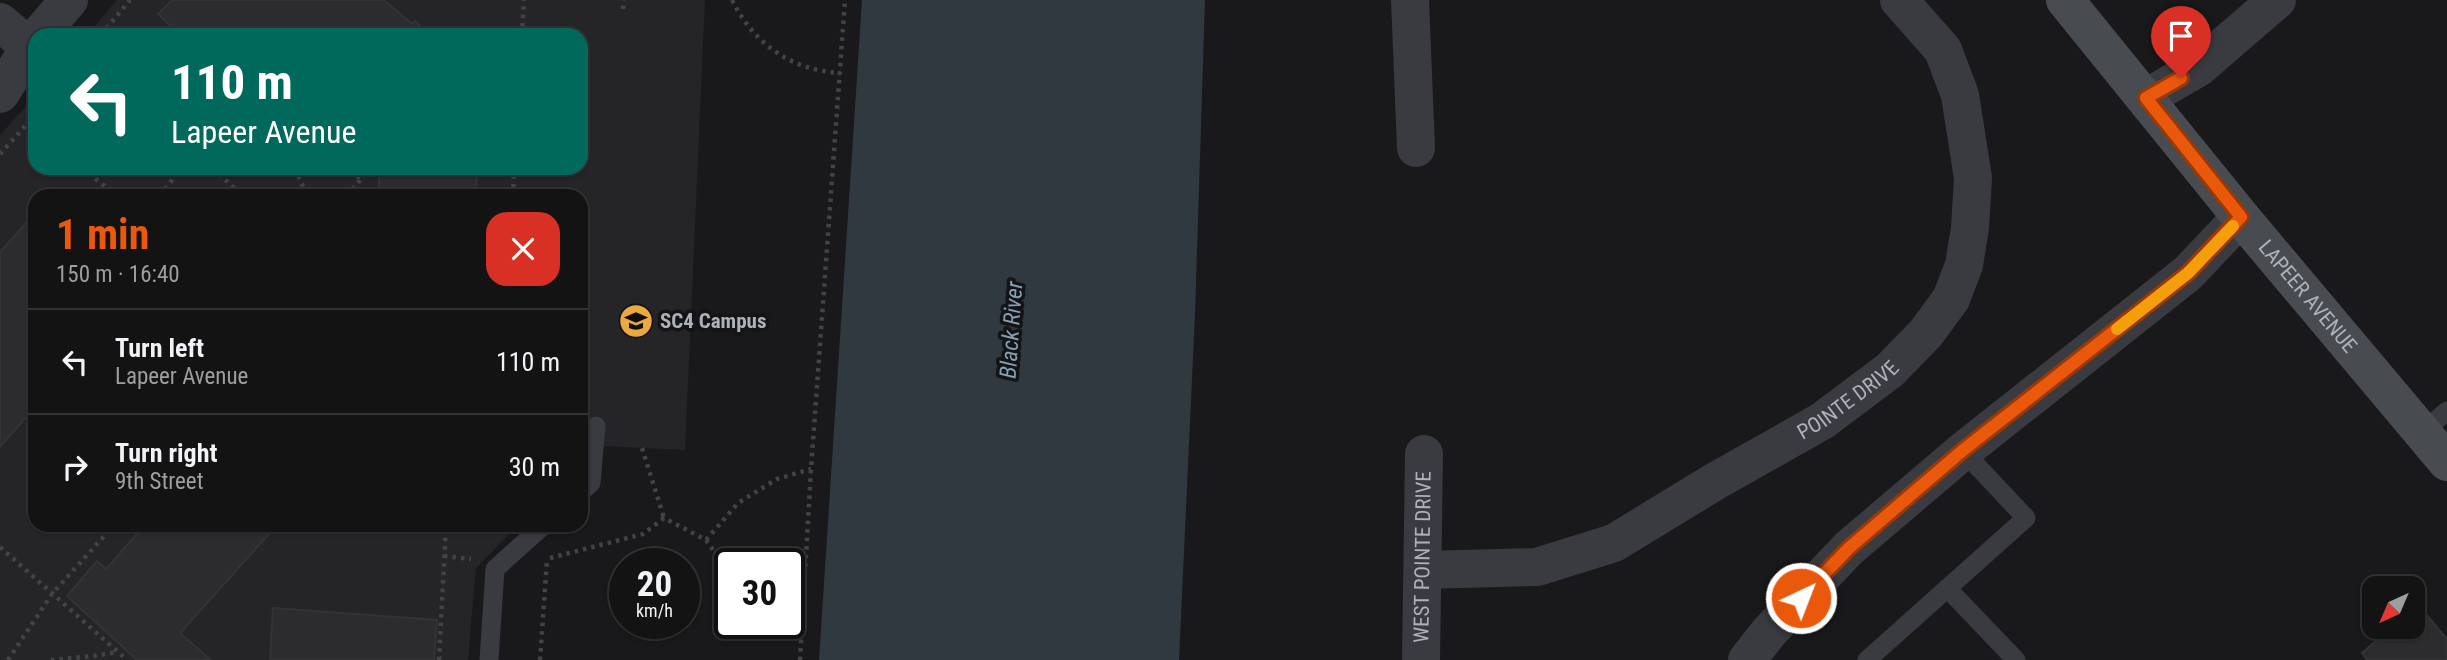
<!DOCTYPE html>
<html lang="en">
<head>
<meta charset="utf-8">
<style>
	:root { --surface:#131314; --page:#202022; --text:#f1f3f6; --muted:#9d9ea0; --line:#323234; --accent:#ea580c }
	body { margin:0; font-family:"Roboto Condensed",sans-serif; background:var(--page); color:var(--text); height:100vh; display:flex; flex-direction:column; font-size:26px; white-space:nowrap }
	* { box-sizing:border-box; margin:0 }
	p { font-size:23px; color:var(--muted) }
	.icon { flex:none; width:38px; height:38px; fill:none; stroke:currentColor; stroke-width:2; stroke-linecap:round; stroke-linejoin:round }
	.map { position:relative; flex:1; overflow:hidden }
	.details { position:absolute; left:28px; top:189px; width:560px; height:343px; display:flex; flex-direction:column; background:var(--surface); border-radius:21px; box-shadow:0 2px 5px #0004,0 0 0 2px var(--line) }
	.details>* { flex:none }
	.guide { position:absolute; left:28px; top:28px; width:560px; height:147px; border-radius:21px; box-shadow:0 2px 5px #0004,0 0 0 2px var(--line); background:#00695c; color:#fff; overflow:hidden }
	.needle { width:46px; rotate:224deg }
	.buttons { position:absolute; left:2362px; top:576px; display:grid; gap:14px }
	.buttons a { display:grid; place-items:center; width:63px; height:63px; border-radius:14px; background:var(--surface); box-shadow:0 2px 5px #0004,0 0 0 2px var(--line); font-size:35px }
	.speed { position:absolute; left:609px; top:548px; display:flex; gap:14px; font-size:35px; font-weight:700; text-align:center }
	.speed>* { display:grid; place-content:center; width:91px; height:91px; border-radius:50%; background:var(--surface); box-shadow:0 2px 5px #0004,0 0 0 2px var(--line); line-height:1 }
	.speed small { font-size:18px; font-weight:400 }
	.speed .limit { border:4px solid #111; border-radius:10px; background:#fff; color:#111 }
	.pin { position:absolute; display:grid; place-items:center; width:60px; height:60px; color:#fff; margin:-72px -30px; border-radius:50% 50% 50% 0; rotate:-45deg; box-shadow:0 0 7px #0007 }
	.pin .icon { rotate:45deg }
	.me { position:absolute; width:77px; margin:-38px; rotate:43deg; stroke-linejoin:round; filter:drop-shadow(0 0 5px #0008) }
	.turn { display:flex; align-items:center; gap:24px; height:147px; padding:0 28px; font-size:32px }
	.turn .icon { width:91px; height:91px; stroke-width:2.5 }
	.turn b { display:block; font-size:49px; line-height:60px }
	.round { display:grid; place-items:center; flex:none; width:74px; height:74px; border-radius:21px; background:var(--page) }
	.summary { display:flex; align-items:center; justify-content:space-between; height:119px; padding:0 28px }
	h1 { font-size:42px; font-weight:700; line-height:52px; color:var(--accent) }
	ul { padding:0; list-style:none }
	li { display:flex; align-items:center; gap:21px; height:105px; padding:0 28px; border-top:2px solid var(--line) }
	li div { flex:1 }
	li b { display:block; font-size:26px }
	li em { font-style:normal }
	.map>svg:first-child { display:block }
	.built { fill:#252528 }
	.water { fill:#2f393f }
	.building { fill:#2c2c2f; stroke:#333337; stroke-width:2 }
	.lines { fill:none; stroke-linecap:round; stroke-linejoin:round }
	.path { stroke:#404347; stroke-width:4.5; stroke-dasharray:3.5 5; stroke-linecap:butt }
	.service { stroke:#3a3b40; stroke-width:19 }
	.minor { stroke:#3a3b40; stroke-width:38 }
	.tertiary { stroke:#3a3b40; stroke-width:38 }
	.secondary { stroke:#484b50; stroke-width:38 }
	.route-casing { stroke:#983908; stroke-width:18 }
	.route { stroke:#ea580c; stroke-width:12 }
	.slow { stroke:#f59e0b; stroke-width:12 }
	.labels { text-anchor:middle; stroke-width:7; stroke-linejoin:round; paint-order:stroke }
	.street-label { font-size:21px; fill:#acb1ba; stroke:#141416 }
	.poi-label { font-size:21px; font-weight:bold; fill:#acb1ba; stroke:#141416; text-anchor:start }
	.water-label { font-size:23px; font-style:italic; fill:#85a0b3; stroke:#141416 }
</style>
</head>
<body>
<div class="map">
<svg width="2447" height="660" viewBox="0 0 2447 660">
	<rect width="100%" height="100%" fill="#19191b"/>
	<path class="built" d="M117 0H705L685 450 581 445V196H35V525H518L476 568 468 660H0V135L35 96V168H581V35H87Z"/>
	<path class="water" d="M862 0H1205L1195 314 1179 660H819Z"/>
	<path class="building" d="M172 0H384L412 24 415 21 429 35H181L158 14Z
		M376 168H477L476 196H379V171Z
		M35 213V407L0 447V252Z
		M145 525H277L180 633 211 660H137L67 596 97 561 106 569Z
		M2419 606 2447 639V660H2367L2362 653 2394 626H2413V610Z
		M273 608 437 620 434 660H270Z"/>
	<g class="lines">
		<path class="path" d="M732 0C754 44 791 70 840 73
			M623 9 624 0
			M101 35 130 0
			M522 35 524 0
			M0 154 35 115
			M82 168 117 196
			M213 168 242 196
			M295 168 307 196
			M342 168 360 178
			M160 196 181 168
			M347 196 370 168
			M513 196 514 168
			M642 448 664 518
			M706 540 730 574
			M0 547 127 660
			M444 556 471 559
			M550 558 643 534 664 518 706 540 738 503 777 479 811 469
			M789 615 802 619
			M8 660 52 594 114 525
			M51 660 94 656 117 652
			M439 660 446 525
			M540 660 547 560
			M800 660 811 469 845 0"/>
		<path class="service" d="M2422 432 2447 411
			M581 492 591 483 596 426
			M1947 588 2016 660
			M489 660 495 569 544 525
			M1867 660 2026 518 1963 451"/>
		<g class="minor">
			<path d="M1410 0 1416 148"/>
			<path d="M0 22 28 46"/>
			<path d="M2146 98 2198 68 2277 0"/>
			<path id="s1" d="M1423 570 1537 567 1614 543 1714 482 1822 421 1890 370 1926 333 1951 299 1964 265 1970 228 1973 178 1960 95 1943 50 1899 0"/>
			<path id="s2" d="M1421 660 1424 454"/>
			<path d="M1747 660 1769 632 1849 548 1963 451 2188 273 2241 217"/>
		</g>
		<path class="tertiary" d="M39 35 69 0
			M0 94 35 39"/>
		<path class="secondary" id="s3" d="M2065 0 2241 217 2447 462"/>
	</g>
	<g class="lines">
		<g class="route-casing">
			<path id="route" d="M1801 598 1849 548 1962 451 2188 273 2241 217 2146 98 2181 78"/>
		</g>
		<use href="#route" class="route"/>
		<path class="slow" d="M2117 329 2188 273 2233 226"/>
	</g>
	<defs>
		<g id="university-disc" transform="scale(1.75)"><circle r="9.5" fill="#eca841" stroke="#141416"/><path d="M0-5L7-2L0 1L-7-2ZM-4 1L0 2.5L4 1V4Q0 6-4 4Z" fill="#111"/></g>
	</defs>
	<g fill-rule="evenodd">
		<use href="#university-disc" x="636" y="321"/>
	</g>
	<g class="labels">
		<g class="street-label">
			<text dy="7" stroke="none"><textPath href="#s3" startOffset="383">LAPEER AVENUE</textPath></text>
			<text dy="7" stroke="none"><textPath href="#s1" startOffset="469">POINTE DRIVE</textPath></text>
			<text dy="7" stroke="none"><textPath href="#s2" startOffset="103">WEST POINTE DRIVE</textPath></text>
		</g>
		<g class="poi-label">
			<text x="660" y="328">SC4 Campus</text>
		</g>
		<g class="water-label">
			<text transform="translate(1011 330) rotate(-86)" y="8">Black River</text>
		</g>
	</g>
</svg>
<div class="buttons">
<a><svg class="needle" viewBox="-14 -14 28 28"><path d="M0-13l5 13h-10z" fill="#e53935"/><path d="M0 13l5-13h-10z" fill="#9d9ea0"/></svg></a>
</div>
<div class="speed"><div>20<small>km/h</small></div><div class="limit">30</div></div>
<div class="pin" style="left:2181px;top:78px;background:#d93025"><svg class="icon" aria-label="arrive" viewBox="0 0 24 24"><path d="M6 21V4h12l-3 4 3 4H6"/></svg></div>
<svg class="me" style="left:1801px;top:598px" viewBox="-20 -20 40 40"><circle r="17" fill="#ea580c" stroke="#fff" stroke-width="3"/><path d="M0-11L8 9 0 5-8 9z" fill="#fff"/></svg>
<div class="guide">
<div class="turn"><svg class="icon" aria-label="left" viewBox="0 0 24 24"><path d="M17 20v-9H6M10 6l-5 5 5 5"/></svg><div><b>110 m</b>Lapeer Avenue</div></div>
</div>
<section class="details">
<div class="summary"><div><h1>1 min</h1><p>150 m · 16:40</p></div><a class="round" style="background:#d93025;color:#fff"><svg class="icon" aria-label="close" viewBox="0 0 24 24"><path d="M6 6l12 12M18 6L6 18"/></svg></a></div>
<ul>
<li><svg class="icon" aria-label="left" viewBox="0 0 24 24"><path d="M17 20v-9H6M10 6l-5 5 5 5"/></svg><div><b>Turn left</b><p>Lapeer Avenue</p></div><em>110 m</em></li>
<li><svg class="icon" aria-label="right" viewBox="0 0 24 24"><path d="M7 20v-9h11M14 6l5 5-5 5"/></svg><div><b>Turn right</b><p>9th Street</p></div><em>30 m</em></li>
</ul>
</section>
</div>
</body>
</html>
